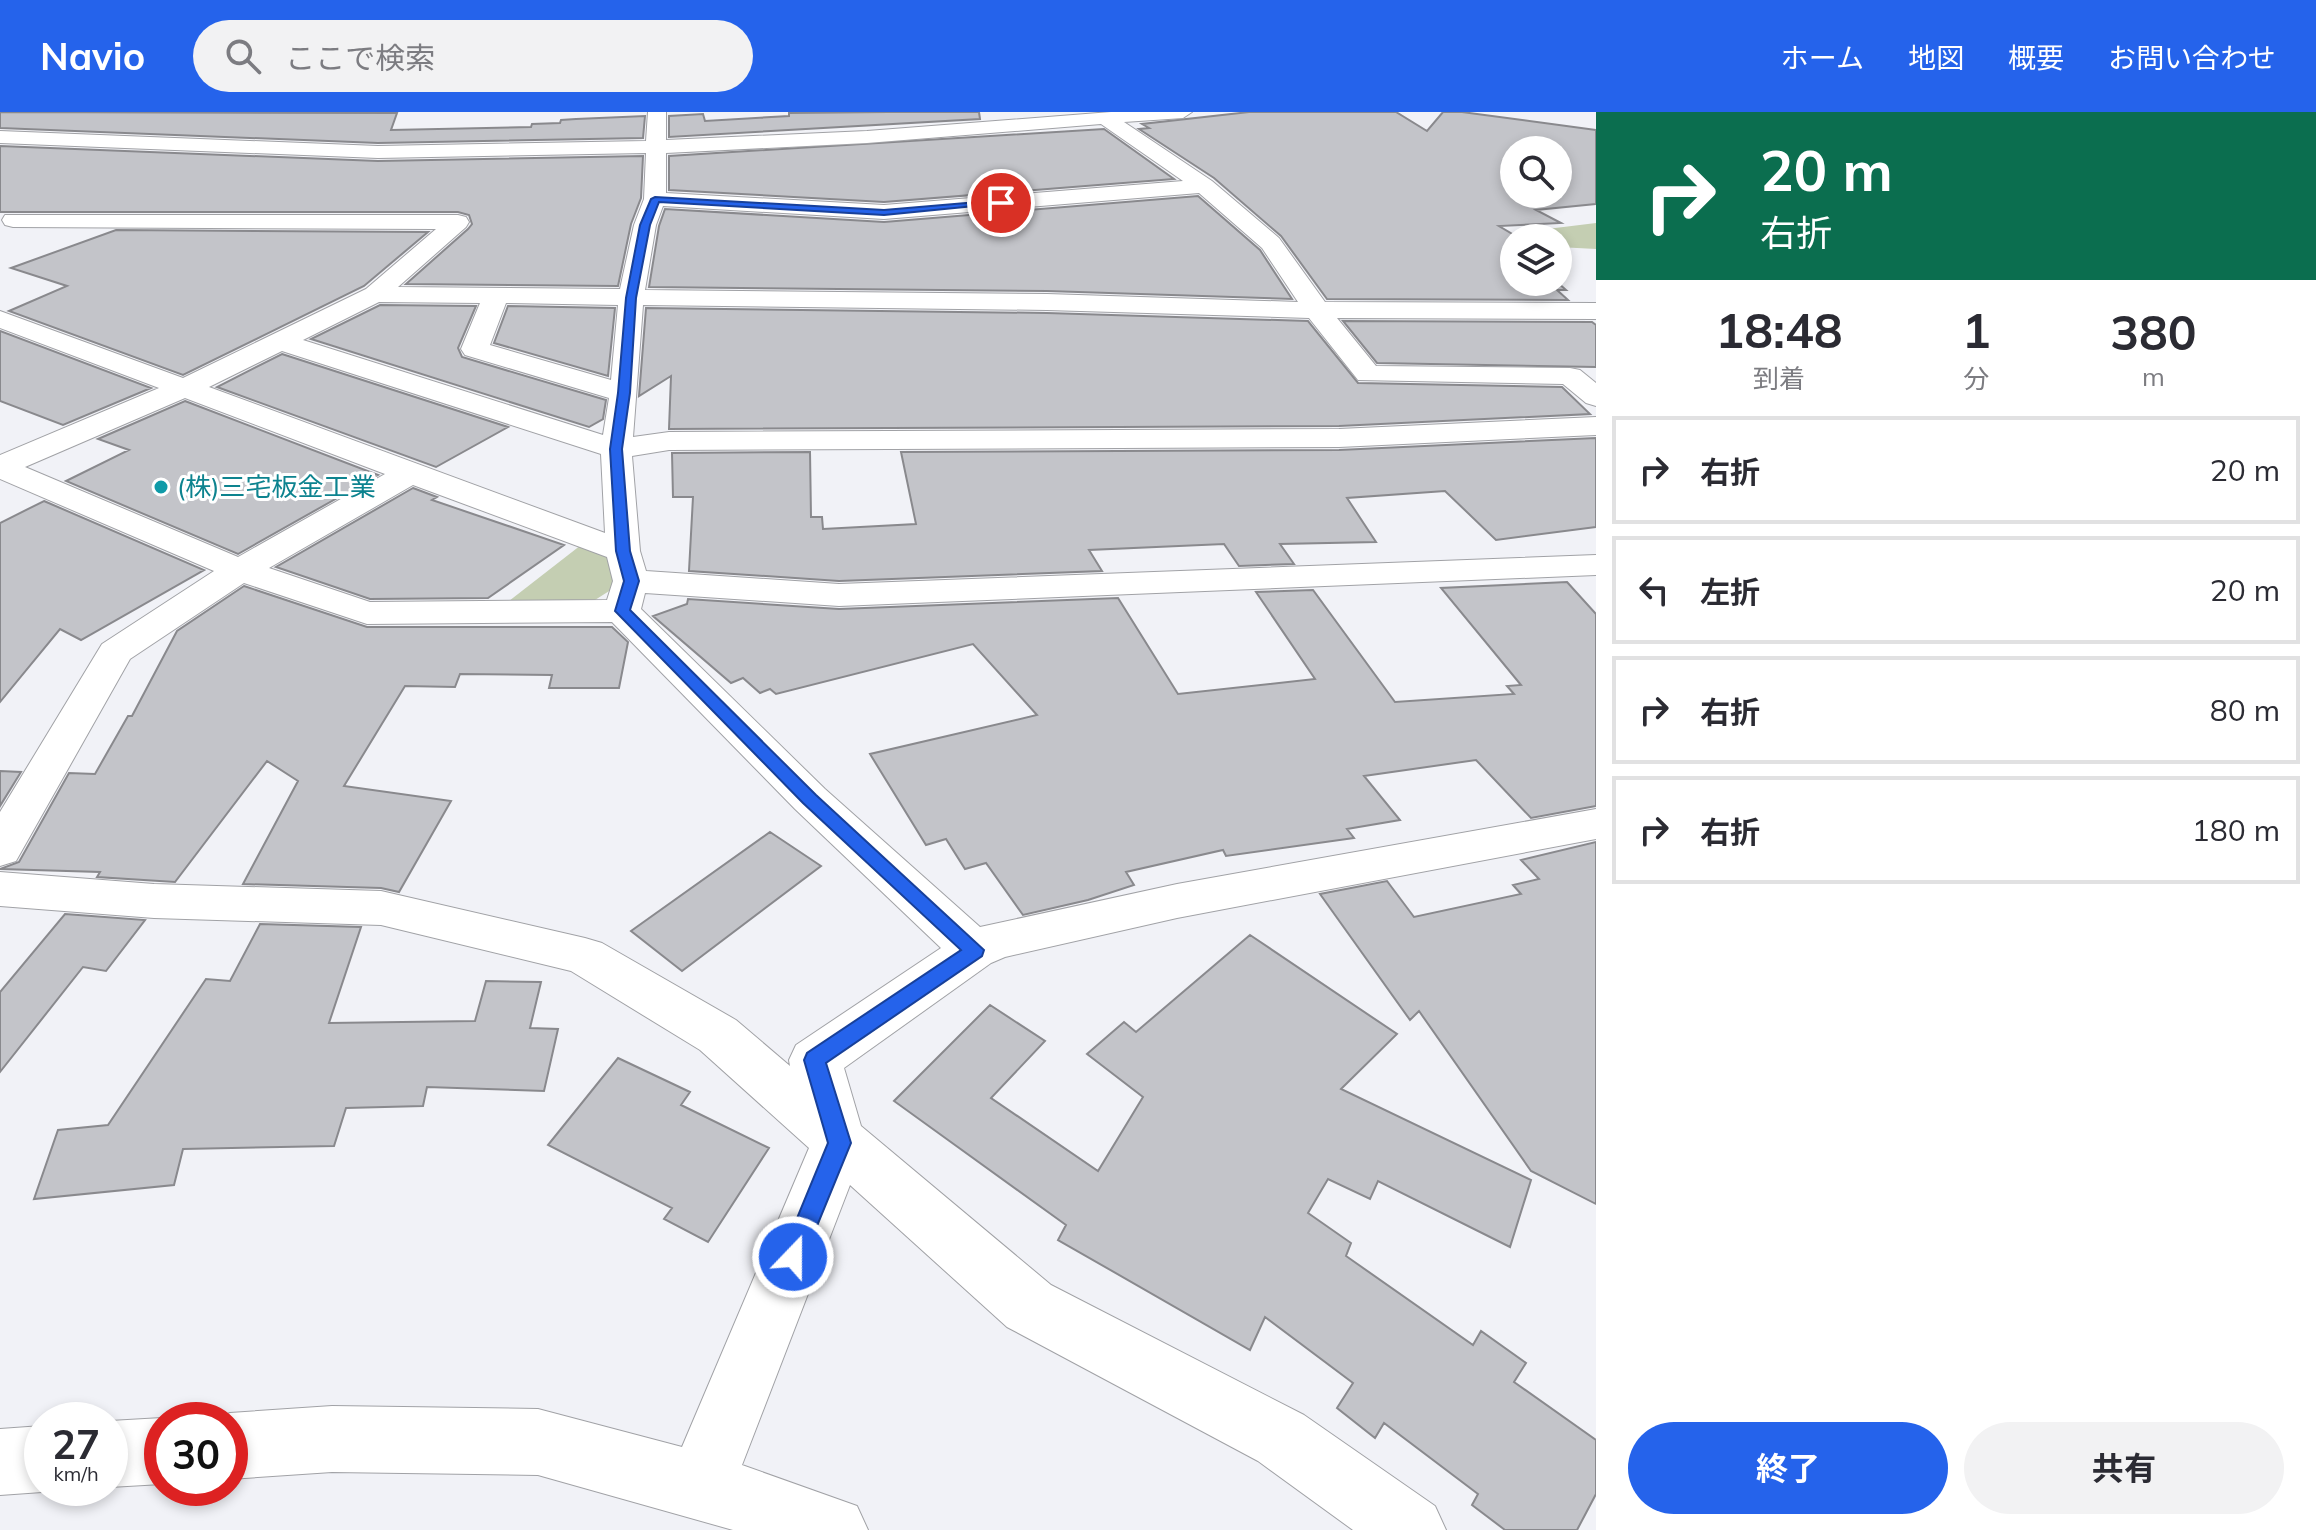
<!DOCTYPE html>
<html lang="ja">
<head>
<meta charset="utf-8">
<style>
	:root { --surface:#fff; --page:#f2f2f3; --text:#2b2b33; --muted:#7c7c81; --line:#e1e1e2; --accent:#2563eb }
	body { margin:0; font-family:Mulish,"Noto Sans JP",sans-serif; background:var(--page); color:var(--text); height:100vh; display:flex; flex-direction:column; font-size:30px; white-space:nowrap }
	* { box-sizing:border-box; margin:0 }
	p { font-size:26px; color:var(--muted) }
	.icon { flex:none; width:44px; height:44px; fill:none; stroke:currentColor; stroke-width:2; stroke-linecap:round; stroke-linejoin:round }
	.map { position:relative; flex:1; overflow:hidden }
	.panel { display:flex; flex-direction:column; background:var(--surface); width:720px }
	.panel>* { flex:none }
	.hud { background:#0b6e4f; color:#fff; overflow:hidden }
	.tools { position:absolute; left:1500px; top:24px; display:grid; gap:16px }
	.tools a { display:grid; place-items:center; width:72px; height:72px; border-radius:50%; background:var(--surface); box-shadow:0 4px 12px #0003; font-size:40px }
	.speed { position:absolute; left:24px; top:1290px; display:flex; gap:16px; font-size:40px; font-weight:700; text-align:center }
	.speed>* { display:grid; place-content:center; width:104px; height:104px; border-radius:50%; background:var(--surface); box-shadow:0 4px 12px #0003; line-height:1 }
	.speed small { font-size:20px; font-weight:400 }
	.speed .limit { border:12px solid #d22; background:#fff; color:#111 }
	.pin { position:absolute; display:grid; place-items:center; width:68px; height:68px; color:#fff; margin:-34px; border:4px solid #fff; border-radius:50%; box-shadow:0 2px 8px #0007 }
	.me { position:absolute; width:88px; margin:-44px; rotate:22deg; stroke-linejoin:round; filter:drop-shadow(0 0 6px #0008) }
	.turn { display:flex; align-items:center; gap:28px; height:168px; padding:0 32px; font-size:36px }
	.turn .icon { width:104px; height:104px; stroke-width:2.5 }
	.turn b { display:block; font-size:56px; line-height:68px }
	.eta { display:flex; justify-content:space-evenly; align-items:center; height:136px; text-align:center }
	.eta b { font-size:48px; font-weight:700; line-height:56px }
	.button { display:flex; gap:16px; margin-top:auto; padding:16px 32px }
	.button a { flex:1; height:92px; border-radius:48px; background:var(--accent); color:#fff; font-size:32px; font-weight:700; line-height:92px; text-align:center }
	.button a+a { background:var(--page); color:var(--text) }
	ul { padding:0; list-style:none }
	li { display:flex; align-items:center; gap:24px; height:108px; margin:0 16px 12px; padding:0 16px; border:4px solid var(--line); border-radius:0px }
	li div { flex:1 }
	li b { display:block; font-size:30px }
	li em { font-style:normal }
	header { display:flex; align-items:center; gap:48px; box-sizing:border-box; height:112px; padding:0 40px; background:var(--accent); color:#fff }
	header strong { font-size:38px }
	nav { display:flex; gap:44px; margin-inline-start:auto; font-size:28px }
	.search { width:560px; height:72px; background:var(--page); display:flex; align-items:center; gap:20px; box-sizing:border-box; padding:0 28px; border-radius:44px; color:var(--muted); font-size:30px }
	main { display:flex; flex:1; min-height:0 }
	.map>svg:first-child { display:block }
	.green { fill:#c4ceb2 }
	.building { fill:#c3c4c9; stroke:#89898d; stroke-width:2; fill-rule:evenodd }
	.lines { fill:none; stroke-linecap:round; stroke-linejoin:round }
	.minor-casing { stroke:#a1a2a6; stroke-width:2 }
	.minor { fill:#fff; fill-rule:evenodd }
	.route { fill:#2563eb; stroke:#184099; stroke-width:2 }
	.culture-dot { fill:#0f9aa8; stroke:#fff; stroke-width:3 }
	.labels { text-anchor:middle; stroke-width:6; stroke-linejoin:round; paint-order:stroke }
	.far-culture-label { font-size:26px; fill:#0d838f; stroke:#fff; text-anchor:start }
</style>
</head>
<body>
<header>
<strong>Navio</strong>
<div class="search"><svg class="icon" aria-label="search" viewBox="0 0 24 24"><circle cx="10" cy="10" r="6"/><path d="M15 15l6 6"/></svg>ここで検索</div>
<nav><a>ホーム</a><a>地図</a><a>概要</a><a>お問い合わせ</a></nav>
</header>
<main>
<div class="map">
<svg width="1596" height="1418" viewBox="0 0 1596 1418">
	<rect width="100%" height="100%" fill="#f1f2f7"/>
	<path class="green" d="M1596 111V137L1558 135V126H1545L1539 118Z
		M581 433 613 448 617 474 595 488 509 489Z"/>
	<path class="building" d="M0 0 397 1 391 18 531 15 532 12 560 11 561 8 576 7 645 4 643 26 378 31 0 16Z
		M888 0H979L980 7 669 25V4L703 2 705 9 789 4V1Z
		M1249 0H1396L1427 19 1443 0H1462L1596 18V92L1536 98 1561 111 1499 114 1519 126H1514V170H1557L1566 178H1557L1568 188 1327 187 1281 124 1214 66 1139 17 1149 16 1142 12ZM1514 38H1558V82H1514Z
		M1104 17 1174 67 884 90 669 78V44Z
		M0 34 378 49 643 44 641 86 631 112 618 174 406 172 468 117 472 112 469 103 458 100H0Z
		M1198 84 1260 138 1292 187 1047 179 649 175 659 114 665 97 884 110Z
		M116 118 428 120 364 174 183 263 9 199 67 174 11 156Z
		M380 193 476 194 458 236 462 245 606 288 603 307 589 315 311 227Z
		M508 194 615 196 608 264 494 231Z
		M646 196 1047 201 1308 209 1358 271 1562 275 1590 302 1339 314 669 317 671 264 639 284Z
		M1343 209 1592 210 1596 213V255L1377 251Z
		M0 219 151 276 63 313 0 289Z
		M282 242 508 315 436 355 217 275Z
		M185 289 378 363 238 442 66 369 129 338 98 327Z
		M1596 326V415L1496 428 1445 379 1347 386 1376 430 1280 432 1294 452 1239 454 1224 432 1089 438 1102 459 839 469 689 459 693 385H673L672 341 810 340 811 405H822L823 417 916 412 901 340 1339 338Z
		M413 376 437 385 432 388 564 433 488 486 370 487 276 455Z
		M44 389 204 458 81 528 60 517 0 590V411Z
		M1567 470 1596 502V694L1531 706 1476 648 1364 664 1400 708 1347 717 1354 726 1226 744 1223 738 1126 760 1134 773 1088 788 1023 803 986 751 965 757 946 727 926 733 870 642 1037 603 973 532 776 582 770 577 760 581 743 566 731 571 653 504 687 492 688 487 839 497 1118 486 1178 582 1315 567 1256 480 1313 478 1395 590 1514 582 1507 574 1521 573 1441 476Z
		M244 474 367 515H612L628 530 619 576H549L552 563 460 562 455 575 405 574 344 674 451 689 399 780 381 776 243 772 298 669 267 649 175 770 97 765 100 760 0 757 19 750 69 661 95 662 128 604H132L177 519Z
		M0 659 21 660 0 694Z
		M770 720 821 754 682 859 631 819Z
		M1596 730V1092L1531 1059 1419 899 1410 908 1320 782 1387 769 1414 805 1521 782 1513 773 1539 767 1521 748Z
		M65 802 145 808 106 859 83 855 0 960V880Z
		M260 812 361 815 329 911 475 909 486 869 541 870 530 916 558 917 544 979 427 975 423 994 346 996 334 1034 183 1037 174 1073 34 1087 58 1018 108 1013 206 867 230 869Z
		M1250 823 1397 922 1341 977 1531 1068 1510 1135 1378 1069 1370 1087 1328 1067 1308 1101 1351 1131 1346 1144 1473 1233 1481 1219 1526 1251 1514 1270 1596 1328V1382L1577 1418H1505L1472 1393 1478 1382 1384 1311 1375 1326 1337 1296 1353 1271 1265 1205 1250 1238 1058 1128 1066 1113 894 989 990 893 1045 929 991 986 1098 1059 1143 985 1087 942 1124 910 1136 920Z
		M618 946 690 980 681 993 769 1036 708 1130 664 1107 672 1096 548 1033Z"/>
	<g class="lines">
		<g class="minor-casing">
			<path id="minor" d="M648 0H666V28L867 19 1111 0H1192L1183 6 1124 10 1212 69 1279 126 1325 190 1596 191V207L1337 206 1376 254 1570 256 1580 258 1596 271V294L1586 291 1563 272 1358 268 1309 206 1047 198 643 193 633 325 669 320 1339 317 1596 305V323L1339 335 669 338 632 344 640 439 646 459 839 472 1596 443V463L839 494 645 481 641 497 825 677 980 815 1177 772 1596 697V727L1177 806 1005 845 991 851 844 956 861 1014 1051 1173 1304 1303 1435 1394 1446 1418H1353L1258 1349 1007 1215 850 1073 742 1353 857 1394 868 1418H733L538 1363 332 1360 230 1367V1308H213L230 1301 332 1294 538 1297 682 1335 809 1036 700 938 571 859 381 813 154 806 0 794V760L154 772 381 779 585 826 602 831 736 908 790 954 789 948 796 933 941 836 795 697 612 510 367 512 244 471 130 547 16 749 0 754V700L102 532 214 459 0 367V343L159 276 0 216V199L183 266 366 177 436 117 13 115 5 113 2 108 5 103H458L466 105 469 110 466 115 398 175 620 177 634 113 644 87 646 41 378 46 0 31V19L378 34 646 29ZM1101 12 1183 69 884 93 666 81V41L867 31ZM1199 81 1262 136 1298 190 1047 182 645 178 656 113 663 94 884 107ZM379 190 480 191 461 237 465 243 609 286 603 323 303 228ZM506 191 618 193 611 268 490 233ZM282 239 601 342 605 421 209 275ZM185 286 385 362 238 445 25 355ZM413 373 607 445 613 469 607 488 370 490 269 456Z
				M162 1306 167 1308H162V1372L110 1375V1309Z
				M42 1314V1376H52L42 1380 0 1383V1317Z"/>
		</g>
		<use href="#minor" class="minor"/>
	</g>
	<path class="route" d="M655 85 884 98 1001 88 1005 91 884 103 659 90 650 113 636 186 630 281 622 337 630 439 639 469 630 498 816 683 984 838 982 844 826 951 851 1031 801 1153 793 1156 784 1153 781 1145 828 1031 804 948 807 941 961 838 803 691 615 499 624 469 616 439 610 337 618 281 626 186 640 113 651 87Z"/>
	<circle class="culture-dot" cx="161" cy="375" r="8"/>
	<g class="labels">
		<g class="far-culture-label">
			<text x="177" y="384">(株)三宅板金工業</text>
		</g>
	</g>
</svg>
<div class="tools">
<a><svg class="icon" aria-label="search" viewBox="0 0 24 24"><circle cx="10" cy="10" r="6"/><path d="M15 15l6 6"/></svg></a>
<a><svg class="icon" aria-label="layers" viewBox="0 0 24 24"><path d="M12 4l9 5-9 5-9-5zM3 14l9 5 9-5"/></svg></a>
</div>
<div class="speed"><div>27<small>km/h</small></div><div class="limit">30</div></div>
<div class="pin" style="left:1001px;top:91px;background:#d93025"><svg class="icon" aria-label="arrive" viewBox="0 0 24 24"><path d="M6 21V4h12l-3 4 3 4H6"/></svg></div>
<svg class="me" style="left:793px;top:1145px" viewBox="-20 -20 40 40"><circle r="17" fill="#2563eb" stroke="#fff" stroke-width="3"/><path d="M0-11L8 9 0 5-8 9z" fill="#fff"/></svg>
</div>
<section class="panel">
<div class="hud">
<div class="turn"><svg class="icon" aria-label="right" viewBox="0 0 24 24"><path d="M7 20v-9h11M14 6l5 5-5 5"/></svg><div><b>20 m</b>右折</div></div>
</div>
<div class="eta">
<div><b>18:48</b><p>到着</p></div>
<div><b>1</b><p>分</p></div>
<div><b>380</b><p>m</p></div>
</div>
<ul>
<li><svg class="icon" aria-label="right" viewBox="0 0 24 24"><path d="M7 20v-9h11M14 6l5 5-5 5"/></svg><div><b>右折</b></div><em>20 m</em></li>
<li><svg class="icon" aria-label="left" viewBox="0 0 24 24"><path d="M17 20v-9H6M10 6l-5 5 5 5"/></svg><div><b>左折</b></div><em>20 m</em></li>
<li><svg class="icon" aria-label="right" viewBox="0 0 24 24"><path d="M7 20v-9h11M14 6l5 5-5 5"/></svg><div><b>右折</b></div><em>80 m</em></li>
<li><svg class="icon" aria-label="right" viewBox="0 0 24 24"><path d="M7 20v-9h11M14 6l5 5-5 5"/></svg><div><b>右折</b></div><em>180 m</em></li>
</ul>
<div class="button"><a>終了</a><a>共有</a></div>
</section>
</main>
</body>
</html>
